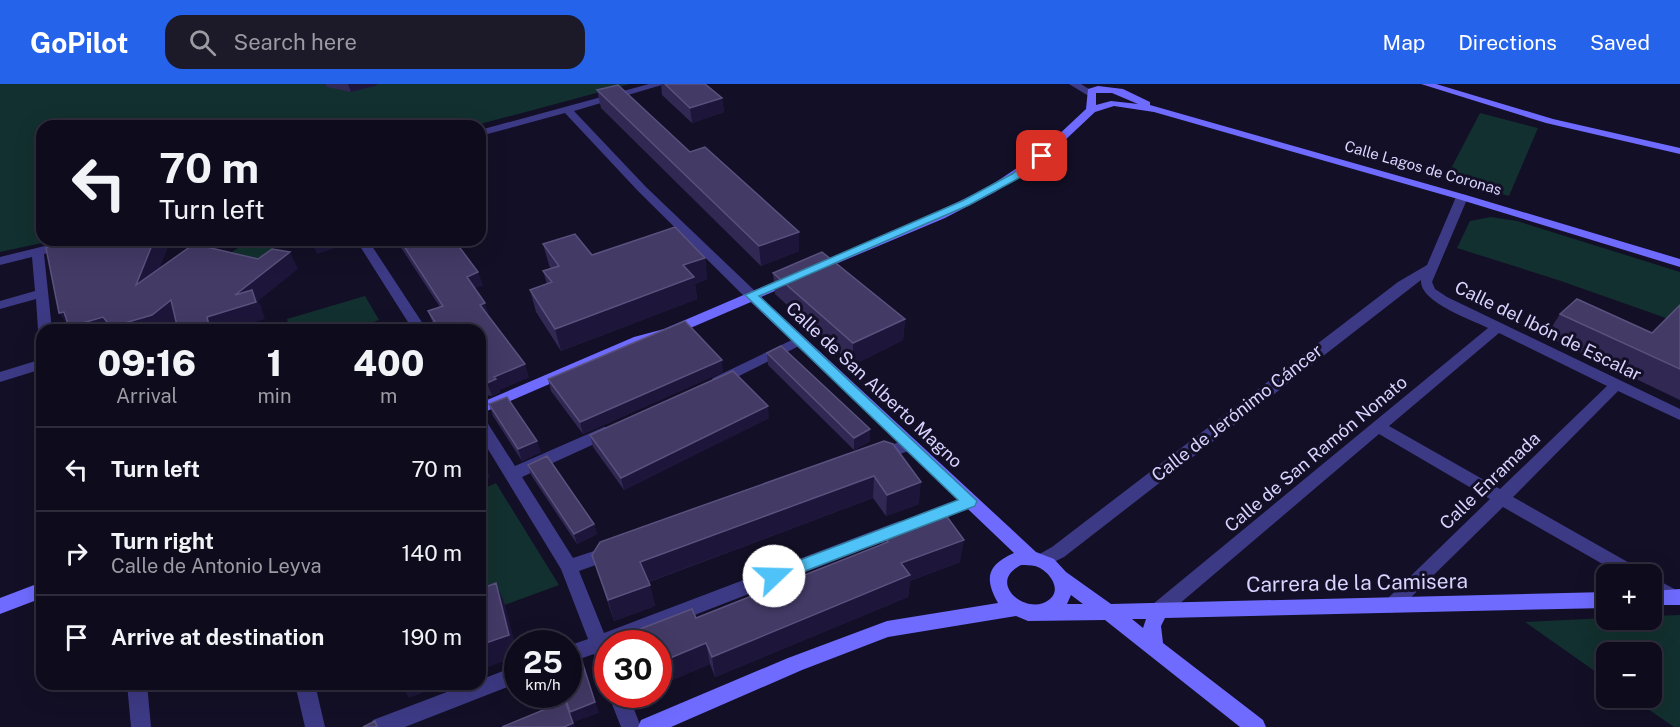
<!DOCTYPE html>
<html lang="en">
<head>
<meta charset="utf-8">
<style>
	:root { --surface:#0e0b1c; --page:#1c1929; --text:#f1f3f6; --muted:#9b9ba3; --line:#2e2b3b; --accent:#2563eb }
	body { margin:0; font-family:"Public Sans",sans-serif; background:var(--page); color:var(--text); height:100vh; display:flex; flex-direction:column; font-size:22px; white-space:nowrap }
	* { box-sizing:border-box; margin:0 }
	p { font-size:20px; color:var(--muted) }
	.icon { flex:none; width:33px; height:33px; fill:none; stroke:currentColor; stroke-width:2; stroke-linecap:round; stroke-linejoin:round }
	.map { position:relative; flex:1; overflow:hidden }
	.drawer { position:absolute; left:36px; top:240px; width:450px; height:366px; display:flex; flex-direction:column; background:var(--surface); border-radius:18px; box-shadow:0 6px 24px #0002,0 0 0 2px var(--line) }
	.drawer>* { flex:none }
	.guide { position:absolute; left:36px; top:36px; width:450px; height:126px; border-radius:18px; box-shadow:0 6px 24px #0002,0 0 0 2px var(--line); background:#0e0b1c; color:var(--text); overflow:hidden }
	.fabs { position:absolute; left:1596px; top:480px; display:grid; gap:12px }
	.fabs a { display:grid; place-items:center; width:66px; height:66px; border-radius:12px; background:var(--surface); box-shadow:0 6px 24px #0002,0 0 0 2px var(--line); font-size:30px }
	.speed { position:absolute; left:504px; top:546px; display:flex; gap:12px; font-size:30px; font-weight:700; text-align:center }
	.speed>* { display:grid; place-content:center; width:78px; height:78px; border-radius:50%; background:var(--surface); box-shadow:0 6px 24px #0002,0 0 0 2px var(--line); line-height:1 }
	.speed small { font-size:15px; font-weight:400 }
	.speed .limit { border:9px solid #d22; background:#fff; color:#111 }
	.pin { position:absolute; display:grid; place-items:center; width:51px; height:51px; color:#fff; margin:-26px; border-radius:12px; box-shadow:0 3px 9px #0006 }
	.me { position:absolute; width:66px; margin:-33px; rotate:69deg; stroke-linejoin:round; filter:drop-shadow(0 0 4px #0008) }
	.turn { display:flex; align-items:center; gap:21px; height:126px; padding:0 24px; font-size:27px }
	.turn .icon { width:78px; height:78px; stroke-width:2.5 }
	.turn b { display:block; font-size:42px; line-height:51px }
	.eta { display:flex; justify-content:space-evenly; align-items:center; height:102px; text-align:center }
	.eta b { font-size:36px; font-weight:800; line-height:42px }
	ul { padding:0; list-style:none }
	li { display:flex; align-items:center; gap:18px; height:84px; padding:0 24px; border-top:2px solid var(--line) }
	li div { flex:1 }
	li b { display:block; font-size:22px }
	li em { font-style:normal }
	header { display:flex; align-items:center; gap:36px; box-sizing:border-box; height:84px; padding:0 30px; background:var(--accent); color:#fff }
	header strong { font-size:28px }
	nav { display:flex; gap:33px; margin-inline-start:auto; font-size:21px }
	.search { width:420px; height:54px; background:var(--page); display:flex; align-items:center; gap:15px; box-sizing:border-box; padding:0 21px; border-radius:18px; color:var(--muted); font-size:22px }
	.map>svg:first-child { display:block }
	.green { fill:#12302f }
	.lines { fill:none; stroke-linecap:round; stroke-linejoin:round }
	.street { fill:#3d3a85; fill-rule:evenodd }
	.secondary { fill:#6f6bff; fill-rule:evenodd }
	.wall { fill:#312854 }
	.shaded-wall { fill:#1d163a }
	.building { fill:#433a66; stroke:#5a527e; stroke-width:1.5 }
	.route { fill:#4fc3f7; stroke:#337fa1; stroke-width:1.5 }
	.labels { text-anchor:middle; stroke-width:6; stroke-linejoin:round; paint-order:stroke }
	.far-street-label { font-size:15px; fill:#d9d4ff; stroke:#130f26 }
	.street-label { font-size:18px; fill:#d9d4ff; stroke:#130f26 }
	.near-street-label { font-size:21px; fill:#d9d4ff; stroke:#130f26 }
</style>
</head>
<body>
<header>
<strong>GoPilot</strong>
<div class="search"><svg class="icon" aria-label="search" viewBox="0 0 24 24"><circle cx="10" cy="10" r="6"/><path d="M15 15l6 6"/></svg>Search here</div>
<nav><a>Map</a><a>Directions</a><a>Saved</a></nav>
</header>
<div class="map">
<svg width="1680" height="643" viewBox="0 0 1680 643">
	<rect width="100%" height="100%" fill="#130f26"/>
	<path class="green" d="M0 0H630L473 42H42V156H56L0 168Z
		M1480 29 1538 44 1509 112 1446 94Z
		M1491 133 1517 137 1680 188V239L1558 196 1457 164 1470 137Z
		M245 159 290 168 268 185 222 175Z
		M365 212 379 236 352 246H269L288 239 287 235Z
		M496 399 559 501 480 530V406Z
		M1680 531V643H1674L1632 614H1652V568H1606V595L1525 538 1606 534 1652 536V532Z"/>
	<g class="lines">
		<path class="street" d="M649 0H665L574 27 646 103 756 208 758 211 756 214H746L638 107 565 29 480 52V46Z
			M1069 0H1081L1095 9 1087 11Z
			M1462 110 1468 113 1432 198 1435 205 1447 213 1680 325V336L1618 307 1513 413 1640 485 1643 490H1620L1503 423 1398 526 1392 529 1386 526 1383 521 1386 516 1490 415 1379 350 1165 532 1159 534 1153 532 1150 526 1153 520 1488 244C1470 235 1419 218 1421 196L1064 473 1042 484 1036 482 1033 477 1036 472 1052 463 1398 198 1427 181 1456 113ZM1499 249 1607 302 1500 405 1389 342Z
			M69 156H90L88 159 44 170 52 246H42V250L38 246 36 215 0 225V217L35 207 32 173 0 181V173Z
			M356 156H368L427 246H413Z
			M798 253 803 254 805 257 803 260 723 300H713L711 297 713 294Z
			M42 275V285L0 298V288Z
			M480 334 485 335 515 382 604 343H614L617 347 614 351 522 393 573 474 612 461 618 463 621 468 618 473 579 487 604 549 894 439 900 437 906 439 909 444 906 449 620 560H608V590L601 588 594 570 568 579V562L588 555 561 485 480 352Z
			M908 355 914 357 916 361 914 365 877 378 871 376 869 372 871 368Z
			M970 411 976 412 978 417 976 422 925 442 919 440 917 435 919 430Z
			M1652 493 1680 508V520C1670 523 1660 514 1652 509Z
			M518 581V599L405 643H370L373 636 468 600H480V596Z
			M127 600H147L151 643H131Z
			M295 600H315L325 643H305Z
			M608 610H628L641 643H621Z"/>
		<path class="secondary" d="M1421 0H1436L1553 35 1680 64V70L1546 39Z
			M1098 2 1123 5 1150 18V21L1466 111 1680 175V183L1458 115 1154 28 1114 22 1095 28 1046 74 995 108 945 134 819 187H811L809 184 937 128 987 104 1038 70 1086 25 1088 5ZM1096 9H1112L1138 20 1111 17 1096 21Z
			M793 190 799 194 798 197 761 213 1036 468 1054 475 1066 488 1111 520 1606 508V524L1165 534 1161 542 1163 559 1263 636 1266 643H1240L1105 536 1028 537 1016 532 888 553 802 586 671 643H638L641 636 788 574 887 537 998 519C984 494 987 481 1014 469L751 218 674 251 644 259 480 330V319L634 253 664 245ZM1021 481C1026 481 1031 481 1035 482 1047 485 1063 504 1050 515 1028 534 985 499 1021 481ZM1071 511 1083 520H1067ZM1132 535H1146L1143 544Z
			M42 498V514L0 530V514Z
			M1680 505V521H1652V507Z"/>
	</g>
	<path class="wall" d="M325 0H378L375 2 351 8 327 3Z
		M661 0H705L722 14 724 28 692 39 662 11Z
		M597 6 690 68 799 148V167L761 182 601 24Z
		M396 156H454L483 201 474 204 489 232 529 293 499 306 500 308 492 312 480 310V246H437L433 240 428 227 440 223Z
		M543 160 592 171 705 174 707 195 695 200 697 215 561 267 536 228 530 206 547 200 543 187 551 185 549 181Z
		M773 189 905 235 903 256 853 281 775 210Z
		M1680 221V316L1546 252 1560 230 1652 249Z
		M767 269 870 345V357L854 366 768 281Z
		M723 288 583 350 551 307 548 295Z
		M489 320 541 368 522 377 493 332Z
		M769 334 624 406 593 363 590 351Z
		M884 357 919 420 886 432 873 414 649 498 655 522 614 537 592 471Z
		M528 381 594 440 597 450 577 460 531 391Z
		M882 450 960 478 910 497 908 513 715 593 710 580 658 602V560L696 534 881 461Z"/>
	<path class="shaded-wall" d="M348 0H378L375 2 351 8Z
		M722 14 724 28 692 39 690 24Z
		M799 148V167L761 182 759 162Z
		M154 156H166L169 161 146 218 136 201Z
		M321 156H347L348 160 317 170 312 159Z
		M290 168 298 185 258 217 261 222 265 235 230 246H210L207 233Z
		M705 174 707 195 695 200 697 215 561 267 555 245 683 181Z
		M478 188 483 201 471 205 467 193Z
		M171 216 182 233 165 246H113L111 243Z
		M485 219 489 232 480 221Z
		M64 228 103 233 112 246H71L59 229Z
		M905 235 903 256 853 281V259Z
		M722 276 723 288 583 350 580 338Z
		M525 280 529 293 499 306 500 308 492 312 487 299 494 293Z
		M768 322 769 334 624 406 621 394Z
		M870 345V357L854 366V354Z
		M537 357 541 368 522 377 518 365Z
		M485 381 490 393 480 397V384Z
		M874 392 873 414 645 499 640 478Z
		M921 398 919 420 886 432 887 411Z
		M594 440 597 450 577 460 574 450Z
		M964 456 960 478 910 497 908 513 715 593 712 573 901 479Z
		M496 499 505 520 518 572 480 586V561Z
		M650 501 655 522 614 537 608 516Z
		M706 559 710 580 658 602V579Z
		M578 565 599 629 574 638 575 643H564L565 617Z
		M400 600H444L409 614Z"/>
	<path class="building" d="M665 0H705L722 14 690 24Z
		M618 1 690 68 705 63 799 148 759 162 597 6Z
		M675 143 705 174 683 181 694 193 555 245 530 206 552 198 543 187 559 182 543 160 575 150 592 171Z
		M70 156H154L136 201 194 160 258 175 272 165 290 168 235 211 252 206 256 218 207 233 210 246H178L171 216 152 231 111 243 103 233 69 243 64 228 59 229 46 164 56 158Z
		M310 156H321L312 159Z
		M400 156H454L478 188 467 193 485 219 480 221 525 280 494 293 496 295 487 299 480 298V246H440L428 227 443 222Z
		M822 168 905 235 853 259 773 189Z
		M1577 215 1652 249 1680 221V285L1560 230Z
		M685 237 722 276 580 338 548 295Z
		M781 262 870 345 854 354 767 269Z
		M733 287 768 322 621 394 590 351Z
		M507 313 537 357 518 365 489 320Z
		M884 357 893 360 921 398 887 411 874 392 640 478 650 501 608 516 592 471 600 458Z
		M547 372 594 440 574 450 528 381Z
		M480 373 485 381 480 384Z
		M942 426 964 456 901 479 910 491 712 573 706 559 658 579V560H624L622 552 692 525 696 534 888 458 882 450Z
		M496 499 509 551 480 561V505Z
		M578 565 595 618 570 628 564 610H568V569Z
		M565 617 573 639 564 643H502Z
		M375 637 377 643H363Z"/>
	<path class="route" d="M1038 70 1047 72 1019 94 969 121 759 212 977 417 975 422 779 497 774 499 768 497 765 492 768 488 958 416 745 211 962 117 1012 90Z"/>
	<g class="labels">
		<g class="far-street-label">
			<text transform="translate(1423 84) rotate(16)" y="5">Calle Lagos de Coronas</text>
		</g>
		<g class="street-label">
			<text transform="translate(1548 247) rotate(26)" y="6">Calle del Ibón de Escalar</text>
			<text transform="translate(874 301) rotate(43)" y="6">Calle de San Alberto Magno</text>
			<text transform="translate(1237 329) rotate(-38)" y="6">Calle de Jerónimo Cáncer</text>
			<text transform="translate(1316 370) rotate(-40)" y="6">Calle de San Ramón Nonato</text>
			<text transform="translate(1490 397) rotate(-44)" y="6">Calle Enramada</text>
		</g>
		<g class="near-street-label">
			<text transform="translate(1357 499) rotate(-1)" y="7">Carrera de la Camisera</text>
		</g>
	</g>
</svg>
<div class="fabs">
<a>+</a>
<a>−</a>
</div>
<div class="speed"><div>25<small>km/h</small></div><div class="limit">30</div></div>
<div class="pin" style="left:1042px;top:72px;background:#d93025"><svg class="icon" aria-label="arrive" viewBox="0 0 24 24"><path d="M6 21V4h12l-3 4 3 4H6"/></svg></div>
<svg class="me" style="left:774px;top:492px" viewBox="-20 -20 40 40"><circle r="19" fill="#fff"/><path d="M0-13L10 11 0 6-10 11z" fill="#4fc3f7"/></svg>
<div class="guide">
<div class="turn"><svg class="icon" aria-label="left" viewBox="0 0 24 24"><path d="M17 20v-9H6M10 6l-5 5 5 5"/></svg><div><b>70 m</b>Turn left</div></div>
</div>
<section class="drawer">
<div class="eta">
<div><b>09:16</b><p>Arrival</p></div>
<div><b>1</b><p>min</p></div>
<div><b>400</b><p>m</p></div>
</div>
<ul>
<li><svg class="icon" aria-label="left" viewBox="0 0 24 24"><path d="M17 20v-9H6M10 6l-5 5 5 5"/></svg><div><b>Turn left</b></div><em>70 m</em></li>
<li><svg class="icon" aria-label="right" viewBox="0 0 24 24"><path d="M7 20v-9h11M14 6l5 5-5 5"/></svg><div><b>Turn right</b><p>Calle de Antonio Leyva</p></div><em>140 m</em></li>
<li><svg class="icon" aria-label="arrive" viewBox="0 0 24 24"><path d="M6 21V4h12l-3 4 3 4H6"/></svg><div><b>Arrive at destination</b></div><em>190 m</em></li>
</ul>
</section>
</div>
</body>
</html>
